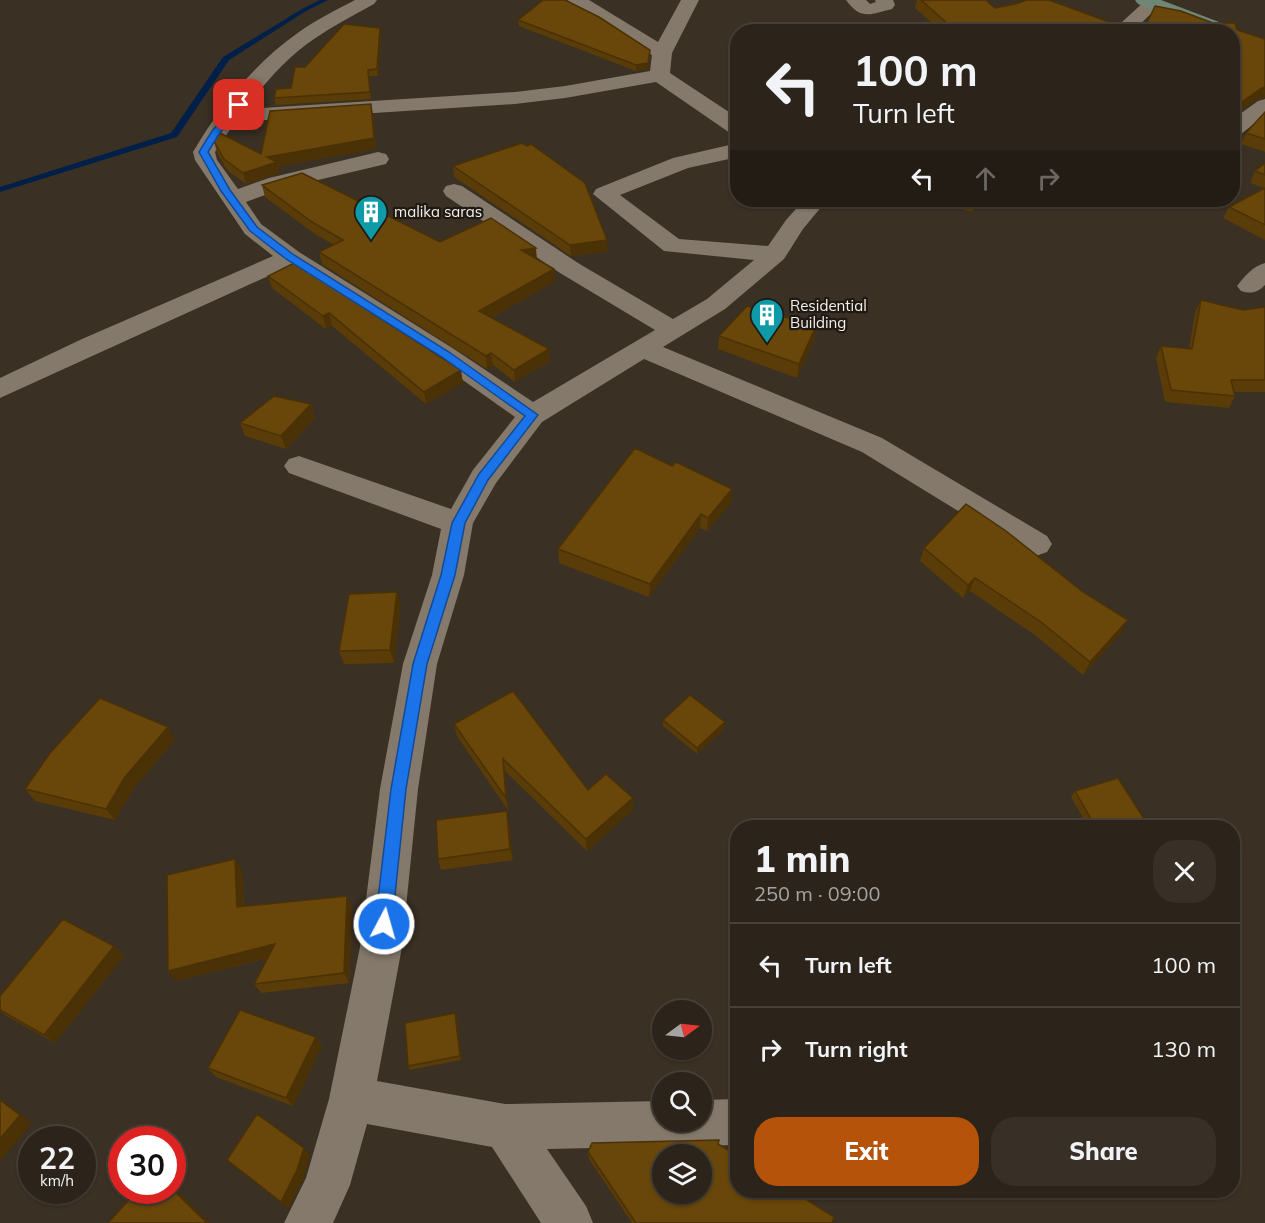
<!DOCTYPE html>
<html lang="en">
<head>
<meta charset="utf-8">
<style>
	:root { --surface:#2c241a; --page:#383027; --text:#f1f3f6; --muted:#a6a4a2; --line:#484139; --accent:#b45309 }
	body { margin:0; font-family:Mulish,sans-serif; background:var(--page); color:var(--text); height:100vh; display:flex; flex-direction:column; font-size:22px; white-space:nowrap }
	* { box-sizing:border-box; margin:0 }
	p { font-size:20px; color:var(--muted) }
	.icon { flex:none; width:33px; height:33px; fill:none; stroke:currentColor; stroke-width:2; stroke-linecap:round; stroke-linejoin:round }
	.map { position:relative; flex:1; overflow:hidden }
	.side { position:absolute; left:730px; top:820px; width:510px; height:378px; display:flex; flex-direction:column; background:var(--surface); border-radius:24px; box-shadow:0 2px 4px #0004,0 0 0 2px var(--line) }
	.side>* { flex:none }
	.top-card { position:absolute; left:730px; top:24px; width:510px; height:183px; border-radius:24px; box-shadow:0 2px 4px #0004,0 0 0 2px var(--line); background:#2c241a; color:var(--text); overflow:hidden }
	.needle { width:39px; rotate:75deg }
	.fabs { position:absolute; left:652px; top:1000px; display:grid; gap:12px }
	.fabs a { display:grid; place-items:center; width:60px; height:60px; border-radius:50%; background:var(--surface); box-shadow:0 2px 4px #0004,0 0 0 2px var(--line); font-size:30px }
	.speed { position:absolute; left:18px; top:1126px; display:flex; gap:12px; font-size:30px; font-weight:700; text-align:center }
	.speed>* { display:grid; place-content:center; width:78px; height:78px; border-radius:50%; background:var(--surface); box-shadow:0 2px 4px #0004,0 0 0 2px var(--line); line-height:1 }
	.speed small { font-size:15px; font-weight:400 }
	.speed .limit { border:9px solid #d22; background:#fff; color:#111 }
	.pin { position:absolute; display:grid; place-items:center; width:51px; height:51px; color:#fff; margin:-26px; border-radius:12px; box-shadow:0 3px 9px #0006 }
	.me { position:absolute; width:66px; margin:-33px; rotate:6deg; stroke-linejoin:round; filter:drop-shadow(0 0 4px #0008) }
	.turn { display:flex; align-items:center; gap:21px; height:126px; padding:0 24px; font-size:27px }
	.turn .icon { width:78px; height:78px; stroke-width:2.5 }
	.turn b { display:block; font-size:42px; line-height:51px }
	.lanes { display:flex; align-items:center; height:57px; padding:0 24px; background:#0003; justify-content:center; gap:30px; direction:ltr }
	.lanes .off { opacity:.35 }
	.round { display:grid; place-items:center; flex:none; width:63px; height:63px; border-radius:24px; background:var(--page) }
	.summary { display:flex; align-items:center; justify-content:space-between; height:102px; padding:0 24px }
	h1 { font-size:36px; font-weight:800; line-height:45px }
	.action { display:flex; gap:12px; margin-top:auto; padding:12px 24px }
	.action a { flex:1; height:69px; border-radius:24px; background:var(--accent); color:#fff; font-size:24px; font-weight:800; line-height:69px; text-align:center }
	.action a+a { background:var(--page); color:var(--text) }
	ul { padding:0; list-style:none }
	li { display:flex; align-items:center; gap:18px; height:84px; padding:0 24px; border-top:2px solid var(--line) }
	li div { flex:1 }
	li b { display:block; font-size:22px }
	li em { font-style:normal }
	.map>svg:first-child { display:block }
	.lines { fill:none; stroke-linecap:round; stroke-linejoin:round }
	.stream { fill:#012049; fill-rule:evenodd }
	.street { fill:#84796a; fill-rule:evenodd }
	.secondary { fill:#708777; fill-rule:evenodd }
	.wall { fill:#5a3c08 }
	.shaded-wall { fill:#4a3106 }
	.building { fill:#694609; stroke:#4a3106; stroke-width:1.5; fill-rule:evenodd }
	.route { fill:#1a73e8; stroke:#114b97; stroke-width:1.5 }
	.labels { text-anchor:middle; stroke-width:4.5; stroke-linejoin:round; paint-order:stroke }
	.far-poi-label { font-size:15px; fill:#f5efe7; stroke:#1e1913; text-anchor:start }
</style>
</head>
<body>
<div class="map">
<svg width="1265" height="1223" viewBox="0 0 1265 1223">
	<rect width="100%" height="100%" fill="#3a3023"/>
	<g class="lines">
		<path class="stream" d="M320 0H328L306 11 229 60 177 137 0 192V187L171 133 223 57 302 9Z"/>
		<path class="street" d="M355 0H377L374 4C354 15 333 26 314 39 287 57 265 83 245 109L515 92 565 86 650 71 652 55 567 0H589L658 42 681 0H699L672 53 670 73 738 118V134L730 133 656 82 565 98 515 104 235 122 215 152 217 160 238 189 269 178 378 152 386 154 389 159 386 164 284 188 246 202 261 224 299 252 454 349 533 402 655 330 560 273 446 196 443 191 446 186 454 184 462 186 578 263 673 319 707 299 754 260 664 251 593 194 596 189 673 158 738 143V157L688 168 620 195 679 239 768 246 786 220 804 200H827L803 229 784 259 725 309 663 347 882 438 1047 536 1052 544 1047 552 1036 556 1025 552 862 452 644 359 542 422 496 483 473 523 464 575 437 664 418 789 402 947 377 1081 505 1104 663 1101V1122H702V1100L738 1099V1145L547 1149 586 1206 593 1223H541L492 1147 367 1124 350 1185 333 1223H284L306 1178 329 1099 360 947 380 789 403 664 432 575 441 529 289 473 284 466 289 459 299 456 451 509 473 470 515 417 436 361 288 267 0 398V378L82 339 273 256 245 234 195 160 193 152C219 107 256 62 299 32 316 20 336 10 355 0Z
			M846 0H866L870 4 876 2 875 0H893L895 5 892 9C871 14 861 21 846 0Z
			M1146 0H1158L1161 4 1132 32H1111Z
			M1265 99V115L1241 134 1233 135V119L1258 101Z
			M1265 263V285C1257 293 1252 294 1241 291L1237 286C1245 276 1253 266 1265 263Z"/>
		<path class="secondary" d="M1135 0H1161L1235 28 1237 32 1233 36V32H1210L1138 4Z"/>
	</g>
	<path class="wall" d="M917 0H986L995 8 1137 32H942L915 8Z
		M518 20 650 56 648 69 636 71 519 26Z
		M1213 23 1265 39V97L1257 99 1235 115 1233 114V32Z
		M380 28 381 34 378 76H369L371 99 276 105 274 98 291 88 305 67Z
		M1265 112V152L1241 144 1246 133Z
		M373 115 376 149 278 166 280 173 246 184 227 170 217 152 214 141 261 154Z
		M1265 163V240L1223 218 1229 207 1264 188 1250 183 1255 171Z
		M453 166 608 251 571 256 454 177Z
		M262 185 440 242 537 259 555 281 491 318 550 361 515 382 493 365 487 369 322 264 319 252 334 245 315 234 265 197Z
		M950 200H985L972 212 948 205Z
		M268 276 463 383 426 404 332 326 326 329 272 288Z
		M1201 300 1243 310 1265 307V392H1234L1235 396 1229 408 1165 402 1156 358 1161 346 1189 349 1195 312Z
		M816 326 814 340 797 378 718 349 719 336Z
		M311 404 315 418 286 449 245 436 240 423Z
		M672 466 732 489 731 503 707 531 700 528 649 597 559 563 558 549Z
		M924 548 1121 633 1083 675 1035 635 970 591 963 598 920 561Z
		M397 592 401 605 394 663 344 664 339 651Z
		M663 720 724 729 697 754 663 726Z
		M454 724 588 790 633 810 587 851 505 771 508 810 457 736Z
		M175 740 133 789 115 820 35 801 25 789Z
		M1075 791 1148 825 1146 828H1089L1071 797Z
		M507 811 509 823 513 860 441 870 438 859Z
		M242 870 244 907H352L349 983 261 993 254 984 268 958 176 981Z
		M114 946 124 956 55 1043 5 1015 0 1011V996Z
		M455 1013 457 1018 461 1060 410 1070 408 1066Z
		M316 1037 322 1046 293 1106 216 1077 208 1068Z
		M718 1144 832 1223H632L589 1159 588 1152Z"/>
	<path class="shaded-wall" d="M380 28 381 34 378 76 377 69Z
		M650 50 648 69 636 71V65Z
		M1265 87V97L1257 99 1235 115 1240 103 1262 88Z
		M371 104 373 115 376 149 278 166 280 173 246 184 243 173 267 157Z
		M976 200H985L972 212Z
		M607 240 608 251 571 256 570 245Z
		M536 248 537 260 521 250Z
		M554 269 555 281 480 324 479 311Z
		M329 313 332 326 326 329 323 316Z
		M816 326 814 340 797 378 799 364Z
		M549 349 550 361 515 382 514 370Z
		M491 353 493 365 487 369 486 356Z
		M461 370 463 383 426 404 424 392Z
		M311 404 315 418 286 449 281 436Z
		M732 489 731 503 707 531 708 518Z
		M701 514 700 528 649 597 650 584Z
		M975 578 970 591 963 598 968 585Z
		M397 592 401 605 394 663 390 650Z
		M1128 620 1121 633 1083 675 1090 662Z
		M725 722 724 729 697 754V748Z
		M168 727 175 740 133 789 115 820 106 809 125 777Z
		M503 759 505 771 508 810 506 798Z
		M633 798V810L587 851 586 839Z
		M507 811 509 823 513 860 510 849Z
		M235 859 242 870 244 918 237 907Z
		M347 896 352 907 349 983 344 973Z
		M275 944 282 954 176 981 168 971Z
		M114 946 124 956 55 1043 44 1035Z
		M455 1013 457 1018 461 1060 460 1056Z
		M316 1037 322 1046 293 1106 286 1098Z
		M0 1098 32 1123 0 1161Z
		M304 1148 310 1155 304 1177 288 1209 281 1202Z
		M172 1186 210 1223H207L172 1189Z"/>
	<path class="building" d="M543 0H565L599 17 650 50 648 63 636 65 518 20Z
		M921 0H986L995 8 1019 3 1026 0H1049L1137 32H957Z
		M1155 6 1181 11 1213 23H1235L1237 30 1265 39V87L1262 88 1240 103 1233 101V32H1143Z
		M344 24 380 28 377 69 368 70 370 92 274 98 276 89 291 88 295 67H305Z
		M371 104 374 138 267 157 277 162 243 173 224 159 214 141 220 133 261 154 270 111Z
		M1265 112V139L1246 133Z
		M522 143 527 146 531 144 585 183 607 240 570 245 453 166Z
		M1265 163V175L1255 171Z
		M302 173 440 242 491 218 536 248 521 250 554 269 479 311 549 349 514 370 491 353 486 356 319 252 343 240 312 222 262 185Z
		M1265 188V225L1229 207Z
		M294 263 461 370 424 392 329 313 323 316 268 276Z
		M1201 300 1243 310 1265 307V380H1231L1235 396 1171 390 1161 346 1192 349Z
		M747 306 816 326 799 364 719 336Z
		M274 396 311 404 281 436 240 423Z
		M635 448 672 466 676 462 732 489 708 518 701 514 650 584 558 549Z
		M966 504 1006 531 1083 592 1128 620 1090 662 1041 622 975 578 968 585 924 548Z
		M397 592 390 650 339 651 349 594Z
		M513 691 588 790 606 774 633 798 586 839 503 759 506 798 454 724Z
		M690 695 725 722 697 748 663 720Z
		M100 698 168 727 125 777 106 809 25 789 50 753Z
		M1118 778 1148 825 1096 828 1075 791Z
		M507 811 510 849 438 859 436 820Z
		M235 859 237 907 347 896 344 973 254 984 275 944 168 971 167 875Z
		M63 919 114 946 44 1035 0 1010V996Z
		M240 1010 316 1037 286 1098 208 1068Z
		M455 1013 460 1056 408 1066 405 1023Z
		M0 1100 20 1115 0 1139Z
		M257 1114 304 1148 297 1170 281 1202 227 1160Z
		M719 1140 718 1144 738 1156V1191H793L834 1217 832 1223H636L588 1152 592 1143ZM663 1155H702V1194H663Z
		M172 1189 207 1223H108L137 1191H172Z"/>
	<path class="route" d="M236 103 243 105 219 134 208 152 230 190 257 227 294 255 449 352 538 415 488 480 465 523 455 575 427 664 406 789 392 924 389 930 384 932 378 930 375 924 391 789 413 664 441 575 452 523 479 474 525 416 442 357 286 259 250 231 221 191 199 152 212 131Z"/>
	<defs>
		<g id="building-pin" transform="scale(1.725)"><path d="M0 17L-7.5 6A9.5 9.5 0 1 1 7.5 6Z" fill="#0f9aa8" stroke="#1e1913"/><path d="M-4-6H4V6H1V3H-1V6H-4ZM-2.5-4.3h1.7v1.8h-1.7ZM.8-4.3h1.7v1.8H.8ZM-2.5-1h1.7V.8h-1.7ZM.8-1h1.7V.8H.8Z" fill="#fff"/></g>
	</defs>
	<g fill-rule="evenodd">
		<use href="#building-pin" x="371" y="212"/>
		<use href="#building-pin" x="767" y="315"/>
	</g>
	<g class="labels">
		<g class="far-poi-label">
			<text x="394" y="217">malika saras</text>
			<text x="790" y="311">Residential<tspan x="790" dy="17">Building</tspan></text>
		</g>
	</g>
</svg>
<div class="fabs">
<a><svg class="needle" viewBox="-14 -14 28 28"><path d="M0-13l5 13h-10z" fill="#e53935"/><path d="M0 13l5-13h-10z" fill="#a6a4a2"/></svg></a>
<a><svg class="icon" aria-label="search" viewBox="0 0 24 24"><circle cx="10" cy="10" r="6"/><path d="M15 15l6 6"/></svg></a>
<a><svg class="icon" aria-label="layers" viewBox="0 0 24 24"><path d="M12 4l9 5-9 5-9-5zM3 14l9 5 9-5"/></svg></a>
</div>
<div class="speed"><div>22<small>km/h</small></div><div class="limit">30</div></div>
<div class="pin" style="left:239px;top:105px;background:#d93025"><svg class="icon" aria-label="arrive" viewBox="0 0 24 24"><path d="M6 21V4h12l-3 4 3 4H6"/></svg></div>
<svg class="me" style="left:384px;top:924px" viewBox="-20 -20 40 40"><circle r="17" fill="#1a73e8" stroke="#fff" stroke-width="3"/><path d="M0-11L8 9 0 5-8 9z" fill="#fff"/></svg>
<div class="top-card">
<div class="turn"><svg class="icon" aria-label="left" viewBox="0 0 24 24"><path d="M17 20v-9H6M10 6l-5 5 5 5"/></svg><div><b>100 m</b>Turn left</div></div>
<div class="lanes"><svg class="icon" aria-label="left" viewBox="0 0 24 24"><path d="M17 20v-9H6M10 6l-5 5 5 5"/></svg><svg class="icon off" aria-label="ahead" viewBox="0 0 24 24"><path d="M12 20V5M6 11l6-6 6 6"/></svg><svg class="icon off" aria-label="right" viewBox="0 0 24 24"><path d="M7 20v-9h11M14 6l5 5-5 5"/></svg></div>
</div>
<section class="side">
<div class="summary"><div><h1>1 min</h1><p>250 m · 09:00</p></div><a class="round"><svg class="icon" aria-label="close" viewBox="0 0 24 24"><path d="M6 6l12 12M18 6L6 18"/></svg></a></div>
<ul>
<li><svg class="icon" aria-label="left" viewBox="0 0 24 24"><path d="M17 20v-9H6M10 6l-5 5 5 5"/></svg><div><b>Turn left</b></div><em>100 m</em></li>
<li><svg class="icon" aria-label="right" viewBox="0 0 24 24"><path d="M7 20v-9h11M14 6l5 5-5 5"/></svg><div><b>Turn right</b></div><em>130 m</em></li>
</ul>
<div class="action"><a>Exit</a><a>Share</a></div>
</section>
</div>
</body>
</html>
